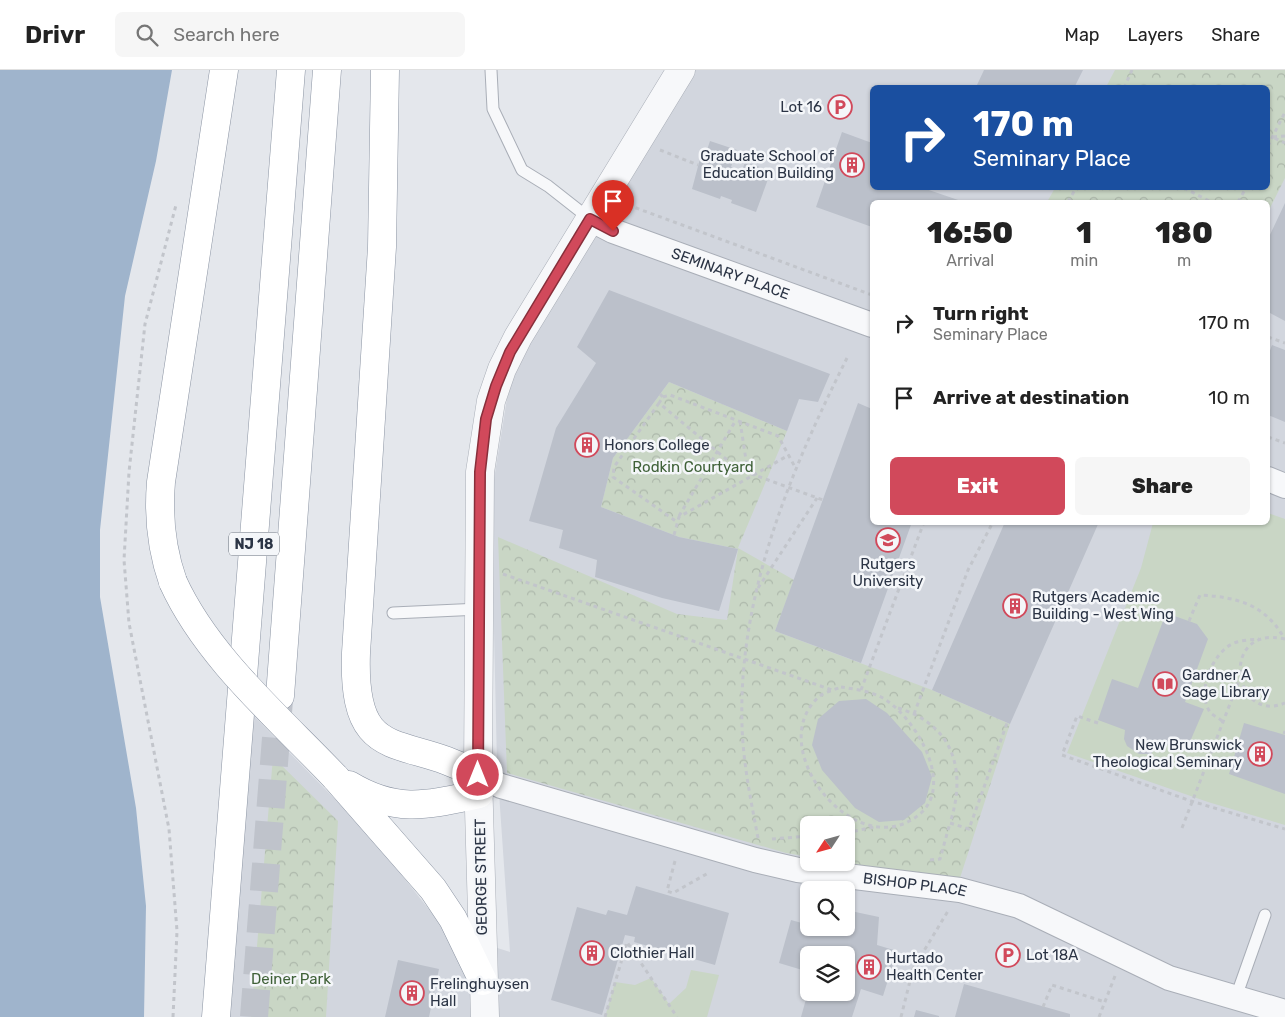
<!DOCTYPE html>
<html lang="en">
<head>
<meta charset="utf-8">
<style>
	:root { --surface:#fff; --page:#f6f6f6; --text:#222; --muted:#767676; --line:#e0e0e0; --accent:#d1495b }
	body { margin:0; font-family:Rubik,sans-serif; background:var(--page); color:var(--text); height:100vh; display:flex; flex-direction:column; font-size:19px; white-space:nowrap }
	* { box-sizing:border-box; margin:0 }
	p { font-size:16px; color:var(--muted) }
	.icon { flex:none; width:28px; height:28px; fill:none; stroke:currentColor; stroke-width:2; stroke-linecap:round; stroke-linejoin:round }
	.map { position:relative; flex:1; overflow:hidden }
	.drawer { position:absolute; left:870px; top:130px; width:400px; height:325px; display:flex; flex-direction:column; background:var(--surface); border-radius:8px; box-shadow:0 1px 4px #0004 }
	.drawer>* { flex:none }
	.guide { position:absolute; left:870px; top:15px; width:400px; height:105px; border-radius:8px; box-shadow:0 1px 4px #0004; background:#1a4fa0; color:#fff; overflow:hidden }
	.needle { width:32px; rotate:234deg }
	.controls { position:absolute; left:800px; top:746px; display:grid; gap:10px }
	.controls a { display:grid; place-items:center; width:55px; height:55px; border-radius:8px; background:var(--surface); box-shadow:0 1px 4px #0004; font-size:25px }
	.pin { position:absolute; display:grid; place-items:center; width:42px; height:42px; color:#fff; margin:-51px -21px; border-radius:50% 50% 50% 0; rotate:-45deg; box-shadow:0 0 5px #0007 }
	.pin .icon { rotate:45deg }
	.me { position:absolute; width:55px; margin:-28px; rotate:0deg; stroke-linejoin:round; filter:drop-shadow(0 0 4px #0008) }
	.turn { display:flex; align-items:center; gap:18px; height:105px; padding:0 20px; font-size:22px }
	.turn .icon { width:65px; height:65px; stroke-width:2.5 }
	.turn b { display:block; font-size:35px; line-height:42px }
	.eta { display:flex; justify-content:space-evenly; align-items:center; height:85px; text-align:center }
	.eta b { font-size:30px; font-weight:800; line-height:35px }
	.primary-button { display:flex; gap:10px; margin-top:auto; padding:10px 20px }
	.primary-button a { flex:1; height:58px; border-radius:8px; background:var(--accent); color:#fff; font-size:20px; font-weight:800; line-height:58px; text-align:center }
	.primary-button a+a { background:var(--page); color:var(--text) }
	ul { padding:0; list-style:none }
	li { display:flex; align-items:center; gap:15px; height:75px; padding:0 20px }
	li div { flex:1 }
	li b { display:block; font-size:19px }
	li em { font-style:normal }
	header { display:flex; align-items:center; gap:30px; box-sizing:border-box; height:70px; padding:0 25px; background:var(--surface); border-bottom:1px solid var(--line) }
	header strong { font-size:24px }
	nav { display:flex; gap:28px; margin-inline-start:auto; font-size:18px }
	.search { width:350px; height:45px; background:var(--page); display:flex; align-items:center; gap:12px; box-sizing:border-box; padding:0 18px; border-radius:8px; color:var(--muted); font-size:19px }
	.map>svg:first-child { display:block }
	.built { fill:#d2d6de; fill-rule:evenodd }
	.green { fill:#c9d6c5 }
	.park { fill:url(#park-crowns) }
	.water { fill:#9fb4cc }
	.building { fill:#bbc0ca }
	.lines { fill:none; stroke-linecap:round; stroke-linejoin:round }
	.motorway-tunnel { stroke:#bfc3cb; stroke-width:28; stroke-dasharray:28 14; stroke-linecap:butt }
	.service-casing { stroke:#a9aeb7; stroke-width:13 }
	.minor-casing { stroke:#a9aeb7; stroke-width:26 }
	.tertiary-casing { stroke:#a9aeb7; stroke-width:29 }
	.motorway-casing { stroke:#8b94a3; stroke-width:29 }
	.path { stroke:#c2c5cb; stroke-width:3; stroke-dasharray:4 4; stroke-linecap:butt }
	.service { stroke:#f7f8fa; stroke-width:11 }
	.minor { stroke:#f7f8fa; stroke-width:24 }
	.tertiary { stroke:#f7f8fa; stroke-width:28 }
	.motorway { stroke:#fff; stroke-width:28 }
	.motorway-bridge-casing { stroke:#8b94a3; stroke-width:29; stroke-linecap:butt }
	.motorway-bridge { stroke:#fff; stroke-width:28 }
	.route-casing { stroke:#882f3b; stroke-width:12 }
	.route { stroke:#d1495b; stroke-width:9 }
	.labels { text-anchor:middle; stroke-width:5; stroke-linejoin:round; paint-order:stroke }
	.shield { fill:#f4f6f9; stroke:#676e7b; stroke-width:1 }
	.shield-label { font-size:14px; font-weight:bold; fill:#2b3445 }
	.poi-label { font-size:15px; fill:#2b3445; stroke:#f4f6f9; text-anchor:start }
	.street-label { font-size:15px; fill:#2b3445; stroke:#f4f6f9 }
	.park-label { font-size:15px; fill:#3f6138; stroke:#f4f6f9 }
</style>
</head>
<body>
<header>
<strong>Drivr</strong>
<div class="search"><svg class="icon" aria-label="search" viewBox="0 0 24 24"><circle cx="10" cy="10" r="6"/><path d="M15 15l6 6"/></svg>Search here</div>
<nav><a>Map</a><a>Layers</a><a>Share</a></nav>
</header>
<div class="map">
<svg width="1285" height="947" viewBox="0 0 1285 947">
	<defs>
		<pattern id="park-crowns" width="20" height="18" patternUnits="userSpaceOnUse" patternTransform="scale(1.25)"><rect width="20" height="18" fill="#c9d6c5"/><path d="M2 6a3 3 0 1 1 6 0M12 15a3 3 0 1 1 6 0" fill="none" stroke="#adb8ab"/></pattern>
	</defs>
	<rect width="100%" height="100%" fill="#e4e7ec"/>
	<path class="built" d="M694 0H1285V947H219L242 634 368 763 447 862 510 882 497 694 491 428 510 310 559 208ZM872 18H1268V118H872ZM872 132H1268V452H872ZM809 755H846V792H809ZM809 820H846V858H809ZM809 885H846V922H809Z"/>
	<path class="green" d="M1268 443 1285 449V755L1208 732 1067 683 1141 498 1153 453 1268 452Z
		M691 900 719 905 707 947H605L615 912 635 915 651 908 669 934 686 918Z"/>
	<path class="park" d="M1115 0H1285V108L1268 142V132H1047L1055 118H1268V18L1106 17Z
		M669 312 787 361 738 478 794 510 775 561 932 620 1010 654 959 811 844 793 846 792V755H809V787L786 783 507 703 498 467 677 544 727 550 738 479 679 467 601 437 613 388Z
		M273 687 338 751 326 947H251Z"/>
	<path class="water" d="M0 0H172L156 91 125 226 100 460V527L136 738 146 836 144 947H0Z"/>
	<path class="building" d="M984 0H1083L1074 18H982L977 15Z
		M842 62 872 73V118H923L964 132H872V157L816 137Z
		M710 71 737 80 731 97 742 101 745 92 771 101 756 142 731 133 732 130 721 126 720 129 692 119 701 85 705 86Z
		M1285 133V251L1268 242V169Z
		M609 220 830 304 818 332 799 329 787 361 669 312 613 388 601 437 679 467 738 479 719 541 662 528 595 507 597 490 559 478 563 460 529 451 556 358 596 293 577 277Z
		M1272 275 1285 280V352L1268 345V286Z
		M858 333 872 339V452H912L861 593 775 561Z
		M1005 452H1099L1010 654 932 620Z
		M1166 543 1197 554 1208 569 1185 632 1204 639 1186 681 1159 672 1151 684H1139L1127 676 1124 669 1125 660 1098 650 1112 609 1138 618Z
		M866 629 887 643 922 682 932 707 925 733 904 750 879 752 855 738 822 700 812 675 818 649 839 631Z
		M1244 653 1285 665V724L1229 704Z
		M636 816 729 843 715 895 634 872 635 867 625 865 602 945 551 930 577 837 606 845 608 840 627 845Z
		M846 840 879 847 877 875 897 881 883 926 861 919 852 947H801L808 922H846V885H809V902L779 893 791 850 809 855V858H846Z
		M398 890 439 899 429 947H385Z
		M964 914 1070 944V947H955Z
		M916 940 939 946V947H914Z"/>
	<g class="lines">
		<path class="motorway-tunnel" d="M254 947 279 630"/>
		<g class="service-casing">
			<path id="service" d="M491 0 493 39 522 100 548 116 590 149
				M393 543 480 539
				M1236 927 1265 845"/>
		</g>
		<g class="minor-casing">
			<g id="minor">
				<path id="s1" d="M590 149 613 161 872 255"/>
				<path d="M1268 409 1285 416"/>
				<path id="s2" d="M478 705 501 716 755 790 798 800 960 820 1019 836 1169 908 1285 942"/>
			</g>
		</g>
		<g class="tertiary-casing">
			<path id="tertiary" d="M485 947 478 705 480 402 491 331 502 299 518 267 681 0"/>
		</g>
		<g class="motorway-casing">
			<path id="motorway" d="M385 0 382 177 356 583C352 698 404 663 478 705
				M173 512C161 478 158 447 161 412L224 0
				M280 626 327 0
				M335 707 433 819 453 849 483 911
				M349 715C397 744 428 735 479 724
				M216 947 291 0"/>
		</g>
		<path class="path" d="M1124 18 1132 0
			M1285 66 1272 67 1285 73
			M1268 76 1285 42
			M660 80 698 95
			M1184 118 1211 132
			M1068 132 1076 118
			M1238 132 1246 118
			M628 135 872 225
			M1268 267 1285 273
			M660 324 663 327 659 333 738 399 823 430
			M663 327 670 325 778 366 795 397
			M659 333 614 397 613 407 677 452
			M740 351 748 403
			M1268 367 1285 373
			M679 446 736 350
			M674 465 679 447 789 385
			M503 504 832 620
			M758 518 817 428
			M1189 551 1200 525C1236 527 1265 534 1284 568
			M1285 569C1218 554 1233 655 1285 633
			M841 617C854 619 869 621 881 627 913 644 955 712 921 743 857 799 760 676 820 626 825 622 834 620 841 617Z
			M861 620 924 452
			M898 638C954 655 967 701 950 753L969 759 1007 653
			M914 644 968 500 993 452
			M1222 651C1219 648 1212 645 1210 642 1197 623 1210 591 1226 578 1235 570 1248 570 1259 569
			M1098 653 1077 646 1062 685 1191 731 1285 759
			M1284 664 1285 661
			M1182 758 1240 608
			M846 763 874 757
			M758 768C751 731 743 693 742 655 738 526 790 402 847 288
			M772 769 809 766
			M930 790 940 789 950 753
			M675 791 667 821 673 823 710 802
			M1043 937 1052 915 1105 932
			M173 947 177 861 169 759 129 553 124 490 129 402 145 254 176 135
			M605 947 627 872 677 947
			M901 947 913 899 948 841
			M1099 947 1115 906"/>
		<use href="#service" class="service"/>
		<use href="#minor" class="minor"/>
		<use href="#tertiary" class="tertiary"/>
		<use href="#motorway" class="motorway"/>
		<g class="motorway-bridge-casing">
			<path id="motorway-bridge" d="M173 512C207 587 279 648 335 707"/>
		</g>
		<use href="#motorway-bridge" class="motorway-bridge"/>
	</g>
	<g class="lines">
		<g class="route-casing">
			<path id="route" d="M478 705 480 402 486 349 496 316 510 282 590 149 613 161"/>
		</g>
		<use href="#route" class="route"/>
	</g>
	<defs>
		<g id="parking-ring" transform="scale(1.25)"><circle r="9.5" fill="#f4f6f9" stroke="#d1495b" stroke-width="1.5"/><path d="M-3.5-5.5H1a3.5 3.5 0 0 1 0 7H-1V5.5H-3.5ZM-1-3.4V-.6H.8a1.4 1.4 0 0 0 0-2.8Z" fill="#d1495b"/></g>
		<g id="building-ring" transform="scale(1.25)"><circle r="9.5" fill="#f4f6f9" stroke="#d1495b" stroke-width="1.5"/><path d="M-4-6H4V6H1V3H-1V6H-4ZM-2.5-4.3h1.7v1.8h-1.7ZM.8-4.3h1.7v1.8H.8ZM-2.5-1h1.7V.8h-1.7ZM.8-1h1.7V.8H.8Z" fill="#d1495b"/></g>
		<g id="university-ring" transform="scale(1.25)"><circle r="9.5" fill="#f4f6f9" stroke="#d1495b" stroke-width="1.5"/><path d="M0-5L7-2L0 1L-7-2ZM-4 1L0 2.5L4 1V4Q0 6-4 4Z" fill="#d1495b"/></g>
		<g id="library-ring" transform="scale(1.25)"><circle r="9.5" fill="#f4f6f9" stroke="#d1495b" stroke-width="1.5"/><path d="M-6-4Q-3-5.5-.7-3.5V5Q-3 3-6 4ZM6-4Q3-5.5 .7-3.5V5Q3 3 6 4Z" fill="#d1495b"/></g>
	</defs>
	<g fill-rule="evenodd">
		<use href="#parking-ring" x="840" y="37"/>
		<use href="#building-ring" x="852" y="95"/>
		<use href="#building-ring" x="587" y="375"/>
		<use href="#university-ring" x="888" y="470"/>
		<use href="#building-ring" x="1015" y="536"/>
		<use href="#library-ring" x="1165" y="614"/>
		<use href="#building-ring" x="1260" y="684"/>
		<use href="#building-ring" x="592" y="883"/>
		<use href="#parking-ring" x="1008" y="885"/>
		<use href="#building-ring" x="869" y="897"/>
		<use href="#building-ring" x="412" y="923"/>
	</g>
	<g class="labels">
		<rect class="shield" x="229" y="462.5" width="50" height="23" rx="4"/>
		<g class="shield-label">
			<text x="254" y="479">NJ 18</text>
		</g>
		<g class="poi-label">
			<text x="822" y="42" text-anchor="end">Lot 16</text>
			<text x="834" y="91" text-anchor="end">Graduate School of<tspan x="834" dy="17">Education Building</tspan></text>
			<text x="604" y="380">Honors College</text>
			<text x="888" y="499" text-anchor="middle">Rutgers<tspan x="888" dy="17">University</tspan></text>
			<text x="1032" y="532">Rutgers Academic<tspan x="1032" dy="17">Building - West Wing</tspan></text>
			<text x="1182" y="610">Gardner A<tspan x="1182" dy="17">Sage Library</tspan></text>
			<text x="1242" y="680" text-anchor="end">New Brunswick<tspan x="1242" dy="17">Theological Seminary</tspan></text>
			<text x="610" y="888">Clothier Hall</text>
			<text x="1026" y="890">Lot 18A</text>
			<text x="886" y="893">Hurtado<tspan x="886" dy="17">Health Center</tspan></text>
			<text x="430" y="919">Frelinghuysen<tspan x="430" dy="17">Hall</tspan></text>
		</g>
		<g class="street-label">
			<text dy="5" stroke="none"><textPath href="#s1" startOffset="151">SEMINARY PLACE</textPath></text>
			<text transform="translate(481 807) rotate(-91)" y="5">GEORGE STREET</text>
			<text dy="5" stroke="none"><textPath href="#s2" startOffset="452">BISHOP PLACE</textPath></text>
		</g>
		<g class="park-label">
			<text x="693" y="402">Rodkin Courtyard</text>
			<text x="291" y="914">Deiner Park</text>
		</g>
	</g>
</svg>
<div class="controls">
<a><svg class="needle" viewBox="-14 -14 28 28"><path d="M0-13l5 13h-10z" fill="#e53935"/><path d="M0 13l5-13h-10z" fill="#767676"/></svg></a>
<a><svg class="icon" aria-label="search" viewBox="0 0 24 24"><circle cx="10" cy="10" r="6"/><path d="M15 15l6 6"/></svg></a>
<a><svg class="icon" aria-label="layers" viewBox="0 0 24 24"><path d="M12 4l9 5-9 5-9-5zM3 14l9 5 9-5"/></svg></a>
</div>
<div class="pin" style="left:613px;top:161px;background:#d93025"><svg class="icon" aria-label="arrive" viewBox="0 0 24 24"><path d="M6 21V4h12l-3 4 3 4H6"/></svg></div>
<svg class="me" style="left:478px;top:705px" viewBox="-20 -20 40 40"><circle r="17" fill="#d1495b" stroke="#fff" stroke-width="3"/><path d="M0-11L8 9 0 5-8 9z" fill="#fff"/></svg>
<div class="guide">
<div class="turn"><svg class="icon" aria-label="right" viewBox="0 0 24 24"><path d="M7 20v-9h11M14 6l5 5-5 5"/></svg><div><b>170 m</b>Seminary Place</div></div>
</div>
<section class="drawer">
<div class="eta">
<div><b>16:50</b><p>Arrival</p></div>
<div><b>1</b><p>min</p></div>
<div><b>180</b><p>m</p></div>
</div>
<ul>
<li><svg class="icon" aria-label="right" viewBox="0 0 24 24"><path d="M7 20v-9h11M14 6l5 5-5 5"/></svg><div><b>Turn right</b><p>Seminary Place</p></div><em>170 m</em></li>
<li><svg class="icon" aria-label="arrive" viewBox="0 0 24 24"><path d="M6 21V4h12l-3 4 3 4H6"/></svg><div><b>Arrive at destination</b></div><em>10 m</em></li>
</ul>
<div class="primary-button"><a>Exit</a><a>Share</a></div>
</section>
</div>
</body>
</html>
